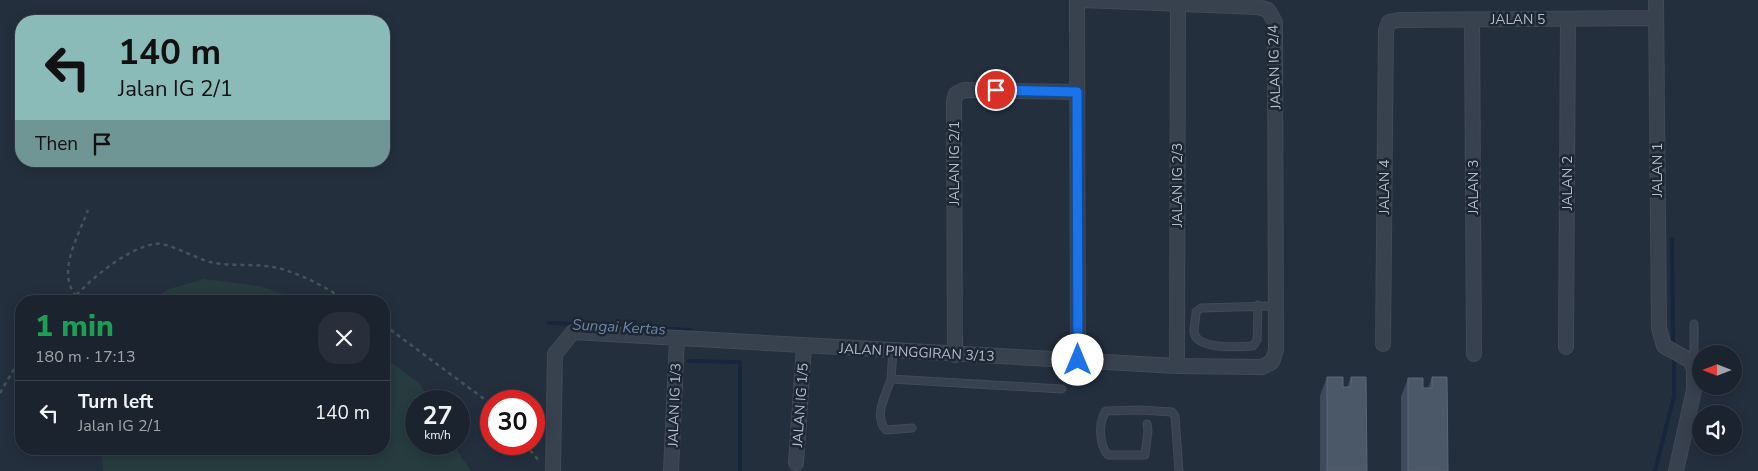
<!DOCTYPE html>
<html lang="en">
<head>
<meta charset="utf-8">
<style>
	:root { --surface:#1b232e; --page:#282f3a; --text:#f1f3f6; --muted:#a0a4aa; --line:#39404a }
	body { margin:0; font-family:"Nunito Sans",sans-serif; background:var(--page); color:var(--text); height:100vh; display:flex; flex-direction:column; font-size:19px; white-space:nowrap }
	* { box-sizing:border-box; margin:0 }
	p { font-size:16px; color:var(--muted) }
	.icon { flex:none; width:28px; height:28px; fill:none; stroke:currentColor; stroke-width:2; stroke-linecap:round; stroke-linejoin:round }
	.map { position:relative; flex:1; overflow:hidden }
	.side { position:absolute; left:15px; top:295px; width:375px; height:160px; display:flex; flex-direction:column; background:var(--surface); border-radius:20px; box-shadow:0 2px 12px #0003,0 0 0 1px var(--line) }
	.side>* { flex:none }
	.hud { position:absolute; left:15px; top:15px; width:375px; height:152px; border-radius:20px; box-shadow:0 2px 12px #0003,0 0 0 1px var(--line); background:#8bbbb9; color:#111; overflow:hidden }
	.needle { width:32px; rotate:270deg }
	.tools { position:absolute; left:1692px; top:345px; display:grid; gap:10px }
	.tools a { display:grid; place-items:center; width:50px; height:50px; border-radius:50%; background:var(--surface); box-shadow:0 2px 12px #0003,0 0 0 1px var(--line); font-size:25px }
	.speed { position:absolute; left:405px; top:390px; display:flex; gap:10px; font-size:25px; font-weight:700; text-align:center }
	.speed>* { display:grid; place-content:center; width:65px; height:65px; border-radius:50%; background:var(--surface); box-shadow:0 2px 12px #0003,0 0 0 1px var(--line); line-height:1 }
	.speed small { font-size:12px; font-weight:400 }
	.speed .limit { border:8px solid #d22; background:#fff; color:#111 }
	.pin { position:absolute; display:grid; place-items:center; width:42px; height:42px; color:#fff; margin:-21px; border:2px solid #fff; border-radius:50%; box-shadow:0 1px 5px #0007 }
	.me { position:absolute; width:55px; margin:-28px; rotate:0deg; stroke-linejoin:round; filter:drop-shadow(0 0 4px #0008) }
	.turn { display:flex; align-items:center; gap:18px; height:105px; padding:0 20px; font-size:22px }
	.turn .icon { width:65px; height:65px; stroke-width:2.5 }
	.turn b { display:block; font-size:35px; line-height:42px }
	.then { display:flex; align-items:center; height:48px; padding:0 20px; background:#0003; gap:10px; font-size:19px }
	.round { display:grid; place-items:center; flex:none; width:52px; height:52px; border-radius:20px; background:var(--page) }
	.summary { display:flex; align-items:center; justify-content:space-between; height:85px; padding:0 20px }
	h1 { font-size:30px; font-weight:800; line-height:38px; color:#1e9e55 }
	ul { padding:0; list-style:none }
	li { display:flex; align-items:center; gap:15px; height:65px; padding:0 20px; border-top:1px solid var(--line) }
	li div { flex:1 }
	li b { display:block; font-size:19px }
	li em { font-style:normal }
	.map>svg:first-child { display:block }
	.green { fill:#263c3f }
	.lines { fill:none; stroke-linecap:round; stroke-linejoin:round }
	.stream { stroke:#17263c; stroke-width:4 }
	.service-casing { stroke:#414a57; stroke-width:9 }
	.minor-casing { stroke:#414a57; stroke-width:16 }
	.path { stroke:#3f5557; stroke-width:2.5; stroke-dasharray:4 4; stroke-linecap:butt }
	.service { stroke:#38414e; stroke-width:7 }
	.minor { stroke:#38414e; stroke-width:14 }
	.wall { fill:#3f4b5c }
	.building { fill:#4b5868; stroke:#5c6777 }
	.route-casing { stroke:#114b97; stroke-width:12 }
	.route { stroke:#1a73e8; stroke-width:9 }
	.labels { text-anchor:middle; stroke-width:5; stroke-linejoin:round; paint-order:stroke }
	.street-label { font-size:14px; fill:#b4bcc9; stroke:#1d2633 }
	.water-label { font-size:15px; font-style:italic; fill:#6d86a8; stroke:#1d2633 }
</style>
</head>
<body>
<div class="map">
<svg width="1758" height="471" viewBox="0 0 1758 471">
	<rect width="100%" height="100%" fill="#242f3e"/>
	<path class="green" d="M204 279 258 286 307 301H149L169 289Z
		M384 357 420 384 430 401H416V444H453L471 471H103L101 449H384Z"/>
	<g class="lines">
		<path class="stream" d="M1672 239 1673 347
			M549 323 690 330
			M689 361 740 362V471
			M1655 471 1674 396V354"/>
		<g class="service-casing">
			<path id="service" d="M1258 305 1257 340 1253 346C1240 347 1196 350 1194 332 1194 326 1196 318 1196 312L1201 308 1276 306
				M1694 324V364
				M891 379 893 351
				M1147 424 1148 431 1145 455H1108C1099 445 1098 422 1106 411L1140 410 1172 412 1175 416 1179 471
				M912 428 886 430C873 416 886 395 891 379L1062 389"/>
		</g>
		<g class="minor-casing">
			<path id="minor" d="M1656 0 1659 328 1664 346 1691 361 1694 370V390L1676 471
				M1472 20 1474 354
				M1383 344 1386 30 1389 22 1399 20 1656 18
				M1566 347 1568 19
				M955 355 954 101 956 94 964 90 1077 92
				M1177 366 1178 3
				M796 463 804 346
				M553 471 555 354 573 332 1177 366 1262 367 1272 362 1276 350 1275 22 1268 10 1258 7 1083 0 1077 3 1078 360
				M671 471 677 338"/>
		</g>
		<path class="path" d="M76 296C56 272 79 235 88 210
			M71 301C89 280 126 249 154 244 167 241 194 258 210 262 232 267 256 263 278 268 302 274 327 288 347 301
			M384 325 491 404
			M0 393 21 357
			M525 444 540 462"/>
		<use href="#service" class="service"/>
		<use href="#minor" class="minor"/>
	</g>
	<path class="wall" d="M1327 377 1343 387H1347L1351 377 1367 471H1320V396Z
		M1432 377 1448 471H1401V397L1408 378 1423 388H1428Z"/>
	<path class="building" d="M1327 377H1343V387H1351V377H1366L1367 471H1327Z
		M1432 377H1447L1448 471H1408V378H1423V388H1432Z"/>
	<g class="lines">
		<g class="route-casing">
			<path id="route" d="M996 90 1077 92 1078 360"/>
		</g>
		<use href="#route" class="route"/>
	</g>
	<g class="labels">
		<g class="street-label">
			<text x="1518" y="24">JALAN 5</text>
			<text transform="translate(1274 67) rotate(-92)" y="5">JALAN IG 2/4</text>
			<text transform="translate(954 163) rotate(-90)" y="5">JALAN IG 2/1</text>
			<text transform="translate(1657 170) rotate(-90)" y="5">JALAN 1</text>
			<text transform="translate(1567 183) rotate(-90)" y="5">JALAN 2</text>
			<text transform="translate(1177 185) rotate(-90)" y="5">JALAN IG 2/3</text>
			<text transform="translate(1384 187) rotate(-90)" y="5">JALAN 4</text>
			<text transform="translate(1473 187) rotate(-90)" y="5">JALAN 3</text>
			<text transform="translate(917 352) rotate(3)" y="5">JALAN PINGGIRAN 3/13</text>
			<text transform="translate(674 405) rotate(-88)" y="5">JALAN IG 1/3</text>
			<text transform="translate(800 405) rotate(-86)" y="5">JALAN IG 1/5</text>
		</g>
		<g class="water-label">
			<text transform="translate(619 327) rotate(3)" y="5">Sungai Kertas</text>
		</g>
	</g>
</svg>
<div class="tools">
<a><svg class="needle" viewBox="-14 -14 28 28"><path d="M0-13l5 13h-10z" fill="#e53935"/><path d="M0 13l5-13h-10z" fill="#a0a4aa"/></svg></a>
<a><svg class="icon" aria-label="sound" viewBox="0 0 24 24"><path d="M4 9h4l5-4v14l-5-4H4zM17 9q2 3 0 6"/></svg></a>
</div>
<div class="speed"><div>27<small>km/h</small></div><div class="limit">30</div></div>
<div class="pin" style="left:996px;top:90px;background:#d93025"><svg class="icon" aria-label="arrive" viewBox="0 0 24 24"><path d="M6 21V4h12l-3 4 3 4H6"/></svg></div>
<svg class="me" style="left:1078px;top:360px" viewBox="-20 -20 40 40"><circle r="19" fill="#fff"/><path d="M0-13L10 11 0 6-10 11z" fill="#1a73e8"/></svg>
<div class="hud">
<div class="turn"><svg class="icon" aria-label="left" viewBox="0 0 24 24"><path d="M17 20v-9H6M10 6l-5 5 5 5"/></svg><div><b>140 m</b>Jalan IG 2/1</div></div>
<div class="then">Then<svg class="icon" aria-label="arrive" viewBox="0 0 24 24"><path d="M6 21V4h12l-3 4 3 4H6"/></svg></div>
</div>
<section class="side">
<div class="summary"><div><h1>1 min</h1><p>180 m · 17:13</p></div><a class="round"><svg class="icon" aria-label="close" viewBox="0 0 24 24"><path d="M6 6l12 12M18 6L6 18"/></svg></a></div>
<ul>
<li><svg class="icon" aria-label="left" viewBox="0 0 24 24"><path d="M17 20v-9H6M10 6l-5 5 5 5"/></svg><div><b>Turn left</b><p>Jalan IG 2/1</p></div><em>140 m</em></li>
</ul>
</section>
</div>
</body>
</html>
